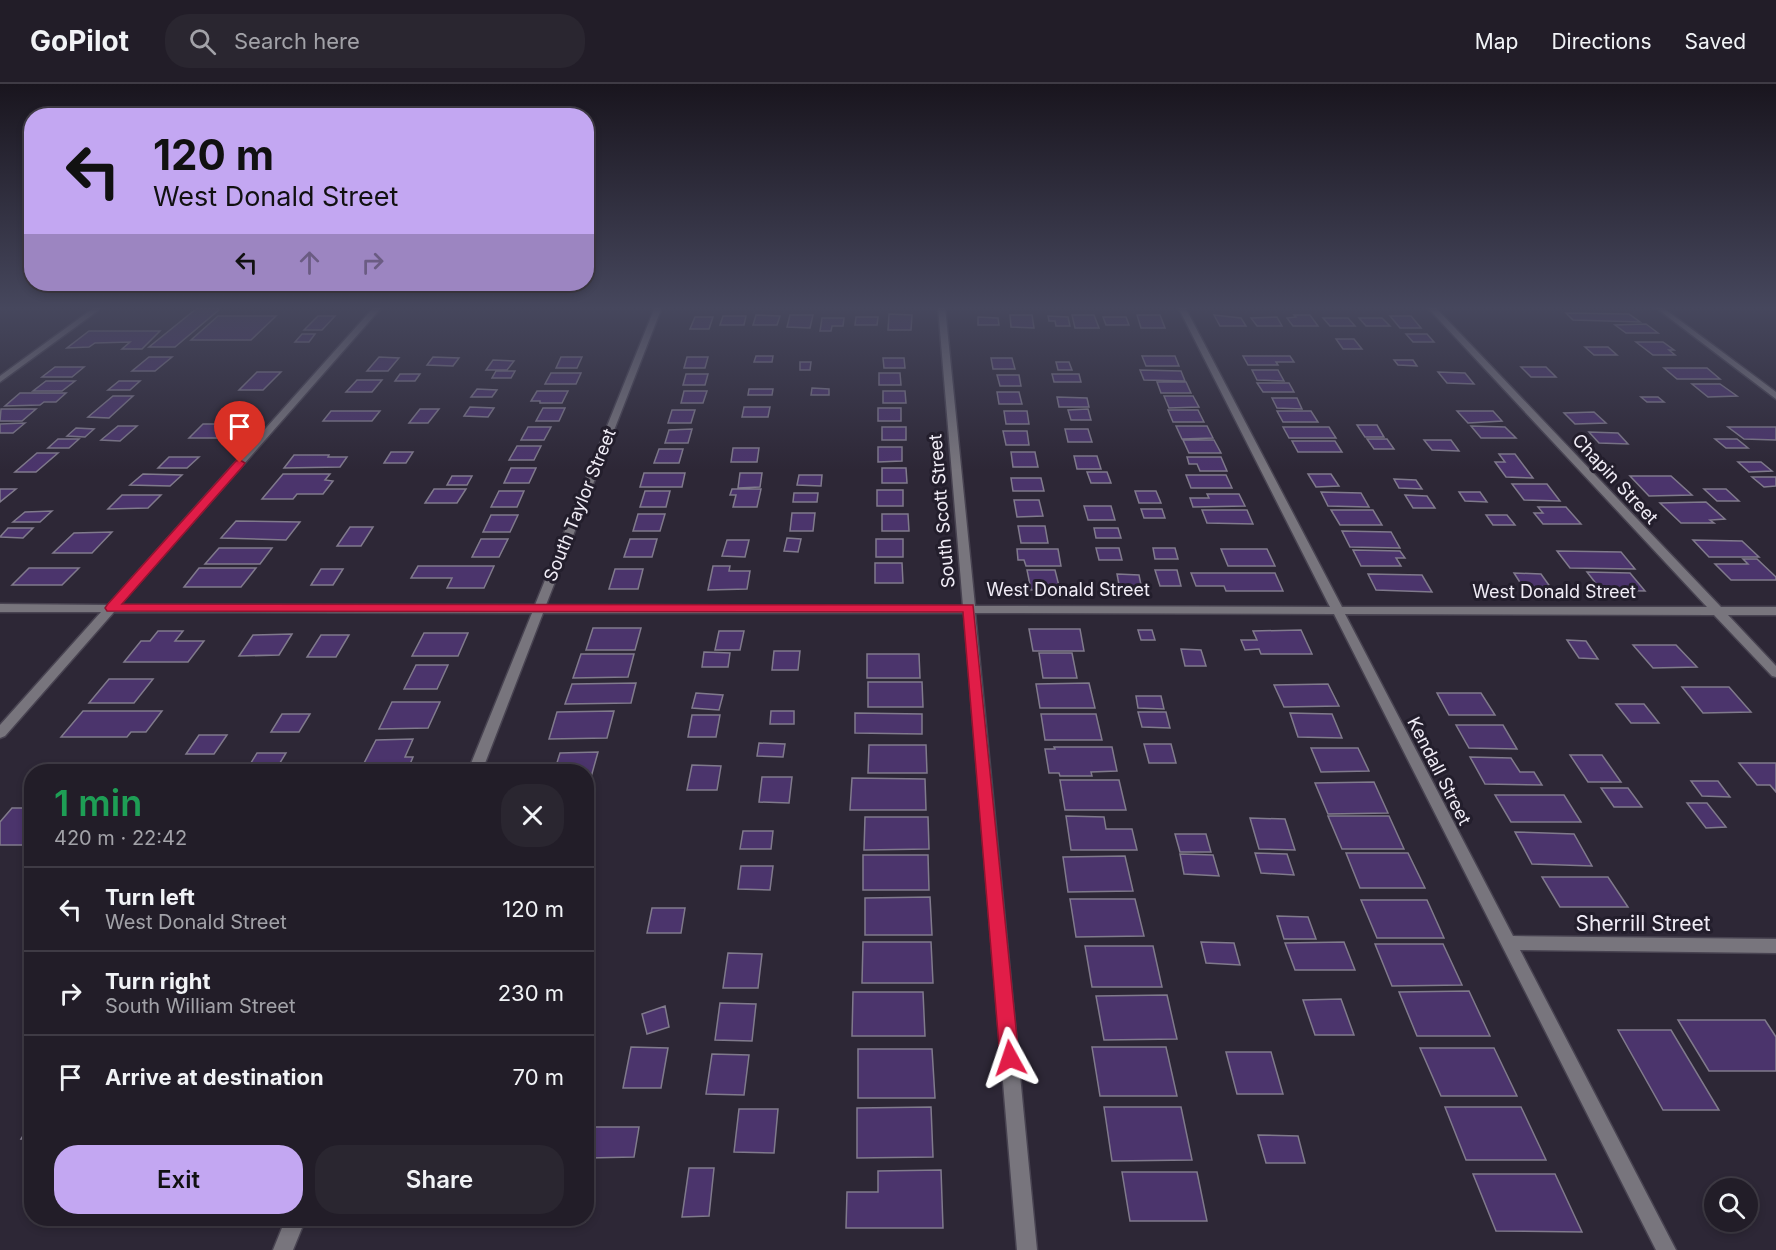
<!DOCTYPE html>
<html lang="en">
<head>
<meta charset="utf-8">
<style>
	:root { --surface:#221d28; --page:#2a2630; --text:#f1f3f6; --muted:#a2a2a8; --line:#3f3b45; --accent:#c3a7f2 }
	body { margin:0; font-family:Inter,sans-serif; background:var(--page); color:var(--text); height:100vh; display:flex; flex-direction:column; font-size:22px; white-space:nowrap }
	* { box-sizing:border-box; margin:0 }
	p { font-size:20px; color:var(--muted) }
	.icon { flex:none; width:33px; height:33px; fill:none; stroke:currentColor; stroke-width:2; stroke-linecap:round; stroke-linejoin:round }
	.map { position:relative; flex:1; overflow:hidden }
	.details { position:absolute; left:24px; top:680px; width:570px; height:462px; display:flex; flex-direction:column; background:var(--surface); border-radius:24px; box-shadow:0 3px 9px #0003,0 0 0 2px var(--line) }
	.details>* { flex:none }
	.banner { position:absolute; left:24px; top:24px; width:570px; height:183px; border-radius:24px; box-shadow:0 3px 9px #0003,0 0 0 2px var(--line); background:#c3a7f2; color:#111; overflow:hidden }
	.tools { position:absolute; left:1704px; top:1094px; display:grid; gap:12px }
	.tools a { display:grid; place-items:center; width:54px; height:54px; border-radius:50%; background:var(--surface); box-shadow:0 3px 9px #0003,0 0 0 2px var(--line); font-size:30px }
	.pin { position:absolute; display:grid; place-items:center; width:51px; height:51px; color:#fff; margin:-62px -26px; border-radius:50% 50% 50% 0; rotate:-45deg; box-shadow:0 0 6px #0007 }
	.pin .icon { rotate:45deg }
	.me { position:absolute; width:66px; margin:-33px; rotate:355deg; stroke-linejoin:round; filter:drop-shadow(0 0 4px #0008) }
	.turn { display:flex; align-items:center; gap:21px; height:126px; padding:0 30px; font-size:27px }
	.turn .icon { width:78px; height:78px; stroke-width:2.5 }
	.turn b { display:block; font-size:42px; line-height:51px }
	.lanes { display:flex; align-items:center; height:57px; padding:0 30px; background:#0003; justify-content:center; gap:30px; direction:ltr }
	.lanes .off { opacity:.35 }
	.round { display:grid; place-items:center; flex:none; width:63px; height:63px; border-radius:24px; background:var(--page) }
	.head { display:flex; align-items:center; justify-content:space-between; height:102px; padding:0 30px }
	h1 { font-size:36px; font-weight:600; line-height:45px; color:#1e9e55 }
	.action { display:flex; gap:12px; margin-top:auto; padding:12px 30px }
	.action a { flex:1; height:69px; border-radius:24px; background:var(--accent); color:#111; font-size:24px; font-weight:600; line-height:69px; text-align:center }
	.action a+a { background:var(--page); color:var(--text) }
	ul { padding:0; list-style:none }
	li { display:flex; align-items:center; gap:18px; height:84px; padding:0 30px; border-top:2px solid var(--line) }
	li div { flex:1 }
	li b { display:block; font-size:22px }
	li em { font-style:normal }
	header { display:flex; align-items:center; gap:36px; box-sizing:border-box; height:84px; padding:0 30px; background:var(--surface); border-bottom:2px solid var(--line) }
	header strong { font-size:28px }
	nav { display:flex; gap:33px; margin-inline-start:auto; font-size:21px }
	.search { width:420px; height:54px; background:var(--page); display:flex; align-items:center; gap:15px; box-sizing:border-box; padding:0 21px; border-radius:24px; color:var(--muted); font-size:22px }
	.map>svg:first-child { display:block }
	.building { fill:#4b346c; stroke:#807a8c; stroke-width:1.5 }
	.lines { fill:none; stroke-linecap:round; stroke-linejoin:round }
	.minor-casing { stroke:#484351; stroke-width:3 }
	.minor { fill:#78757d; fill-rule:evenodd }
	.route { fill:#e11d48; stroke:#92132f; stroke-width:1.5 }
	.labels { text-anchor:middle; stroke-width:6; stroke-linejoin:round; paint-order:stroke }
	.street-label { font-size:18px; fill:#f0ecf6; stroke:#231e2c }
	.near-street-label { font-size:21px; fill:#f0ecf6; stroke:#231e2c }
</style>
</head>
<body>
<header>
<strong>GoPilot</strong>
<div class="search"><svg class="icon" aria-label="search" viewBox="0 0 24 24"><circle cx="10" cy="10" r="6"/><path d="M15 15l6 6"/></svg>Search here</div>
<nav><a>Map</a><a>Directions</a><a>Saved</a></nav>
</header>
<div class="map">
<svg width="1776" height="1166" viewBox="0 0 1776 1166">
	<rect width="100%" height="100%" fill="#2d2736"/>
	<path class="building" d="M196 225H220L175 263H149Z
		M1566 229 1629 230 1640 238 1573 236Z
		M889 230 912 231 911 246H888Z
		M756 231 780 232 777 241H753Z
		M790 231H813L810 244 787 243Z
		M1010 231H1032L1034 244 1011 243Z
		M1072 231H1094L1099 244H1075Z
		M1137 231H1160L1165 244H1141Z
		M1214 231 1241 234 1246 242H1220Z
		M1294 231H1310L1318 242H1293L1287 234 1296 233Z
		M218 232H276L251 256H191Z
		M318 232H335L322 246H304Z
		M723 232H746L744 241H720Z
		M1048 232 1068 233 1070 242H1056L1055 237H1049Z
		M1390 232H1411L1421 244H1400Z
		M695 233H713L709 245H690Z
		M856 233H878L877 241H855Z
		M978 233 998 234 999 241H978Z
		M1103 233H1126L1129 241H1106Z
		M1277 233 1282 242H1257L1251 234Z
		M822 234H844L843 242H832L831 247H820Z
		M1323 234H1348L1355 242H1330Z
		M1359 234H1382L1390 242H1366Z
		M1646 240 1658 249H1626L1615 241Z
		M89 247H160L142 265H122L130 258 95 259 89 263 67 264Z
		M302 250H315L309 258H295Z
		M1406 250H1427L1434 258H1413Z
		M1336 255H1354L1362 265H1343Z
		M1636 258H1663L1674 266H1669L1675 271H1653Z
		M1585 263H1608L1617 271H1594Z
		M756 272H773L772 278H754Z
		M1142 272H1175L1179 282H1146Z
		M1243 272H1290L1294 278H1276L1278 281H1248Z
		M149 273H172L155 287H132Z
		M379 273 399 274 388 287H367Z
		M433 273 459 274 453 282 427 281Z
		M561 273H582L577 284H556Z
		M687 273H708L705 284H684Z
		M883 274H904L905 284H884Z
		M991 274H1012L1015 285H993Z
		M493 276 514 277 507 286H486Z
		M1394 276H1413L1417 282 1398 281Z
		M800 278H811L810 286H800Z
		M1056 278H1069L1072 286H1058Z
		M55 283H84L72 293H42Z
		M1521 283H1546L1556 293H1531Z
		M1664 284H1707L1720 295H1677Z
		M1140 286 1181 287 1185 297 1144 296Z
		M1252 286H1278L1284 297 1257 296Z
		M496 287H515L511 294H492Z
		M257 288H281L263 306H239Z
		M1438 288 1465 289 1474 300 1447 299Z
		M551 289H581L576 300H545Z
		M879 289H900L901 301H879Z
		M400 290H420L415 297H395Z
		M686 290H708L705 301H683Z
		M1052 290H1079L1081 298H1054Z
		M997 291H1019L1021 302H1000Z
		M357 296H382L372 308H346Z
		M46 297H75L62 307H33Z
		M119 297H140L130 306H108Z
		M1157 298H1186L1191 309H1161Z
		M1257 299H1289L1294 308H1263Z
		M1692 300H1720L1737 312 1708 313Z
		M812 304 829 305V311H811Z
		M477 305 497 306 492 313H471Z
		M749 305H773L772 311H748Z
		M537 307H568L562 319H540V317H531Z
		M684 307H707L703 319H681Z
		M883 307H905L906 319H883Z
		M997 308H1019L1022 320H999Z
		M20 309H66L56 318H44L40 321 5 322Z
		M113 312H133L109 334 88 333Z
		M1164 312H1193L1199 323 1169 324Z
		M1057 313 1087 314 1089 323H1059Z
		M1641 313H1658L1664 318H1647Z
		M1272 314H1297L1302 325 1277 324Z
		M470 323 494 324 488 333 464 332Z
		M744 323H770L768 333H742Z
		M543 324H565L559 337H536Z
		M878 324H901V337H878Z
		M1 325H36L22 337H0Z
		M420 325H439L428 339H409Z
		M1088 325 1091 336H1071L1068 326Z
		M672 326H695L691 339H668Z
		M1168 326H1198L1204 338H1173Z
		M331 327H380L372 337H323Z
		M1004 327H1027L1029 340H1006Z
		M1277 327H1311L1318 338H1283Z
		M1457 327H1493L1502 337 1468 339Z
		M1594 328 1606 339 1575 340 1564 329Z
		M25 339 13 349H0V340Z
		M203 340H232L218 354H189Z
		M1357 341H1377L1384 353H1365Z
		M118 342H137L120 357 101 356Z
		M1176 342H1207L1213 354 1182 355Z
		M1471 342 1505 343 1516 354H1481Z
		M528 343H551L544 356H521Z
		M882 343H906V356H882Z
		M1283 343H1329L1336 354H1289Z
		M1728 343H1776V356L1744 355Z
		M76 344 94 345 85 353 67 352Z
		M692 345 688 359H665L669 346Z
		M1065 345H1088L1092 358H1068Z
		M1003 347H1027L1029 361H1006Z
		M1589 348 1618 349 1628 360 1599 359Z
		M58 355H79L69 364H48Z
		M1367 355H1387L1394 365H1374Z
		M1715 355H1737L1748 364H1726Z
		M1183 356H1214L1221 369H1189Z
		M1424 356H1451L1459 367 1432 366Z
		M1292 357H1335L1342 368H1298Z
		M517 362H541L534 376H509Z
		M878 363H902V377L878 378Z
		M733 364H759L757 378H731Z
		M659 365H683L679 379H654Z
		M391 368H413L406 379H384Z
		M1011 368H1035L1038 383H1013Z
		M37 369H58L36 388H15Z
		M1499 370H1515L1533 394 1506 393 1495 378H1505Z
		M294 371H329L328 373H347L340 383 284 384Z
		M1074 372H1097L1101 385H1077Z
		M169 373H199L187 384H158Z
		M1187 373H1221L1227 387H1200L1197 380H1189Z
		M1738 378H1761L1772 387 1749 388Z
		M511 384H536L529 399H504Z
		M882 384H906L907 399H882Z
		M1087 388H1107L1111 399H1091Z
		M644 389H685L682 403H640Z
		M740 389H762L760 403 738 404Z
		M143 390 182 391 170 402 130 401Z
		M283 390H330L325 396 333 397 323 410H297L293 415H262Z
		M1308 390H1331L1339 402 1316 403Z
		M799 391H822L821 402 797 401Z
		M1186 391H1226L1232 404H1191Z
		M452 392H472L467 401H447Z
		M1630 392H1671L1692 411 1649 412Z
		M1752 393H1776V402L1764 403Z
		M1011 394H1041L1044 407H1013Z
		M1394 395 1416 396 1422 405 1399 404Z
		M1512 400H1547L1560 417 1524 416Z
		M0 405H16L0 418Z
		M434 405H466L457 419H425Z
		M732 405H761L757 423H733L736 411H730Z
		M1704 405H1726L1739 417H1717Z
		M877 406H903V422H877Z
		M499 407H524L517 423H491Z
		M645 407H670L666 423H640Z
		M1135 407H1156L1161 419H1139Z
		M1321 408 1361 409 1369 423 1328 422Z
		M1459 408H1480L1487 418 1465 417Z
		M794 409H818L817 418H793Z
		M1207 410H1239L1245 422 1193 423 1190 414H1209Z
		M122 411H161L148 424 108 425Z
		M1405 411 1427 412 1435 424H1413Z
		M1014 416H1039L1043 432 1017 433Z
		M1706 418 1725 435 1710 436 1714 439H1681L1660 419Z
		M1084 422H1111L1115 436H1088Z
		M1538 423H1566L1581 440H1543L1534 429H1543Z
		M1141 425H1162L1165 434H1144Z
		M1202 426H1247L1253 440 1207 439Z
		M1331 426H1373L1382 441H1340Z
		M52 427 40 438H13L25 428Z
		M792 429H815L813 447H790Z
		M638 430H665L660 447H633Z
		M882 430H908L909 447H882Z
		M491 431H518L510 448H483Z
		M1486 431H1507L1515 441H1493Z
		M236 437 300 438 286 456 221 454Z
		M1018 442H1045L1048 459H1021Z
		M350 443H373L361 462H337Z
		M8 444H33L23 454 0 453Z
		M1094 444H1118L1121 454H1096Z
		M1342 447 1391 448 1400 464 1350 463Z
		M112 448 92 469H53L74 449Z
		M787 454 801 455 798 468 784 467Z
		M481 455H508L499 473H472Z
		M630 455H657L652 473H624Z
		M876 455H903V473H876Z
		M727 456H749L745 473 722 472Z
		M1693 456 1742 457 1759 473H1709Z
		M219 464H272L260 480H205Z
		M1096 464H1119L1122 476H1099Z
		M1153 464H1175L1178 475H1155Z
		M1017 465H1058L1061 482H1026L1024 476H1018Z
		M1221 465H1267L1275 482H1228Z
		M1353 466 1400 467 1405 474H1396L1401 482H1361Z
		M1557 467 1621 468 1635 485 1570 484Z
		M1743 475H1757L1776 493V496H1731L1715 480H1748Z
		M875 479H902L903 499H875Z
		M418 482H494L484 504H447L452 494H411Z
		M713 482H730L729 487H750L747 505 708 506Z
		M29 484H79L62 501H12Z
		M199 484H256L241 503H184Z
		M321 485H343L333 501H311Z
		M615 485H643L638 505H609Z
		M1027 486H1055L1060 506H1031Z
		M1155 486H1177L1181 502H1160Z
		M1587 488 1630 489 1645 507 1601 506Z
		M1191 489H1275L1283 507H1226L1224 502H1196Z
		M1514 489 1541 490 1551 504 1523 503Z
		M1117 490 1139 491 1142 506H1120Z
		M1368 490 1422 491 1432 508 1376 506Z
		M593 544H641L635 566H586Z
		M1029 545H1080L1084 567H1033Z
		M1138 546H1152L1155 556H1141Z
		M1301 546 1312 570H1261L1259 565 1245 566 1241 556H1257L1253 547Z
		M158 547H183L175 557H204L188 578H124L141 557H150Z
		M719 547H744L740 566H715Z
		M424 549H468L458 572H412Z
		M292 550 279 571 239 572 253 551Z
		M321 551H349L336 573H307Z
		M1567 556 1586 557 1598 575 1579 574Z
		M1633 561H1676L1697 583 1653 584Z
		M1181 565 1201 566 1206 582H1185Z
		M774 567H800L798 586H772Z
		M704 568 730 569 728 583H702Z
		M1039 569H1072L1077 594H1043Z
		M581 570H634L628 593 573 594Z
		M867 570H919L920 594H867Z
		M416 581H448L437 605H404Z
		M109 595H153L134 619H89Z
		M868 598H922L923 623H868Z
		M636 599 631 619 565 620 572 600Z
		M1089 599 1095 624H1040L1036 600Z
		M1328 600 1339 622 1284 623 1274 601Z
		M1682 603H1729L1751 628 1703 629Z
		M696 609 723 611 719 626 692 624Z
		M1437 609H1481L1495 631H1449Z
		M1136 612H1161L1164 625 1138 624Z
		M392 618H440L428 644 379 645Z
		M1616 620H1644L1659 639H1631Z
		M83 627H162L146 648H131L127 653H61Z
		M614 627 607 654 549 655 557 628Z
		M771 627H794V640H770Z
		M1138 628H1166L1170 644 1142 643Z
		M855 629 922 630V650L855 649Z
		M1290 629 1332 630 1342 654 1298 653Z
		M282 630H310L299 648H271Z
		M1041 630H1096L1102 656H1045Z
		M692 631H720L716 653H688Z
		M1456 641H1503L1517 665 1469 664Z
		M199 651H227L214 670H186Z
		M413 655 405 673H413L408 685H361L376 656Z
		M759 659 785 660 783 673 757 672Z
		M1144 660H1171L1176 679H1149Z
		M869 661H926L927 689H868Z
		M1054 663H1112L1117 687 1091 688 1092 692H1060L1059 689H1049L1045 665H1055Z
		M1311 664H1358L1369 687 1321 688Z
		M598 668 588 704H586V687H551L552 682H556L560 669Z
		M257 669H286L275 687H246Z
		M1570 671H1602L1621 698H1588Z
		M1470 673 1511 674 1520 688H1534L1542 701 1485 700Z
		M1739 679H1776V708L1770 701H1757Z
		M692 681 721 682 717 706H687Z
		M762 693H792L789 719 759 718Z
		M852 694 925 695 926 726H850Z
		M1060 696H1119L1126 726H1065Z
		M1691 697H1718L1730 713 1702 712Z
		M1374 698 1388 729 1328 730 1315 699Z
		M1601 704H1628L1642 723H1614Z
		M1495 711H1564L1581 738H1511Z
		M1687 719H1707L1726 743 1706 744Z
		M12 724H32V761H0V738Z
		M1066 732 1104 733 1106 745H1132L1137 766H1071Z
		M1328 732H1389L1404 765H1342Z
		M865 733H928L929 765 864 766Z
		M1250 734 1285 735 1295 766 1259 765Z
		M743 747H773L771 765H740Z
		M1515 748 1574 750 1592 782 1532 780Z
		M1175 750H1206L1211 768H1180Z
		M1255 769 1287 770 1294 791 1261 789Z
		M1346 769H1408L1425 804H1360Z
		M1180 770 1213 771 1219 792 1184 790Z
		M863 771H928L929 806H863Z
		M1125 772 1133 807 1068 808 1063 773Z
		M741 782H773L770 806 738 805Z
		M1542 793H1608L1628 823H1560Z
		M930 813 932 851H865V814Z
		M1070 815H1135L1144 852 1076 853Z
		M1361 816H1427L1444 854H1377Z
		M652 824H685L681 849H647Z
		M1277 832 1308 833 1316 855H1284Z
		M863 858H931L933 899H862Z
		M1201 858 1234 859 1240 881 1206 879Z
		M1344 858 1355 886H1295L1285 859Z
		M1375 860H1443L1462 901 1392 902Z
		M1085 862H1153L1162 903H1092Z
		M728 869 762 870 758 904H723Z
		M1469 907 1490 952H1417L1399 908Z
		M853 908H923L925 952H852Z
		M1167 911 1177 955 1104 956 1096 912Z
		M1341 915 1354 951H1315L1303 916Z
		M720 919 756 920 752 957 715 956Z
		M665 922 669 943 647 950 642 930Z
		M1678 936H1765L1776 953V987H1709Z
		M1618 946H1671L1719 1026H1663Z
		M631 963 668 964 661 1004H623Z
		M1092 963H1166L1177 1012H1100Z
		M1420 964H1494L1517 1012H1441Z
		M858 965H932L935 1014H858Z
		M1226 968H1271L1283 1010H1237Z
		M712 970 749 971 744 1011 706 1010Z
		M931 1023 933 1073 857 1074V1024Z
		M1104 1023H1181L1192 1076 1112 1077Z
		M1445 1023H1521L1546 1076H1466Z
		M739 1025H778L774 1069 734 1068Z
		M32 1037V1055H21Z
		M594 1043H639L634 1073 588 1074Z
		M1258 1051 1298 1052 1305 1079H1266Z
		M689 1084H714L709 1132 682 1133Z
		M941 1086 943 1144H846L847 1108H878V1087Z
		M1122 1088H1197L1207 1137H1130Z
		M586 1090H595L586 1131Z
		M1473 1090H1555L1582 1148 1496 1147Z
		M100 1134H211L207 1143H95Z
		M388 1134H495L493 1140Z
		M513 1134H586L585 1138H513Z"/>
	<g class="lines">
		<g class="minor-casing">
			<path id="minor" d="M95 223H103L0 298V292Z
				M374 223H382L120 521H535L655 223H662L546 521 963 522 938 223H945L975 522 1330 523 1178 223H1185L1342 523H1707L1427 223H1435L1721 523H1776V531H1728L1776 582V593L1772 592 1714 531 1345 530 1513 852 1776 855V869L1520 866 1676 1166H1656L1334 530 975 529 1037 1166H1017L964 529H543L482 687H468L532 529 114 528 5 652 0 654V641L101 528H0V520L108 521Z
				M1655 223H1662L1776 308V315Z
				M286 1134H306L293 1166H273Z"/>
		</g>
		<use href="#minor" class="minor"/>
	</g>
	<linearGradient id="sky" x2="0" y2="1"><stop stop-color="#19151e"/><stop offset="0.58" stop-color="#46475d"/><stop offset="1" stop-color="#46475d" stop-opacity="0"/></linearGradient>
	<rect width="1776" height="386" fill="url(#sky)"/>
	<path class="route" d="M240 376 245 379 243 382 122 520 973 521 1019 974 1016 981 1010 984 1003 981 1000 974 963 528 107 527 105 524 107 521 236 377Z"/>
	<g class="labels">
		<g class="street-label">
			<text transform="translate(1615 395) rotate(47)" y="6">Chapin Street</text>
			<text transform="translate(580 421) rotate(-68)" y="6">South Taylor Street</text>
			<text transform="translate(942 427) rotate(-95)" y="6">South Scott Street</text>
			<text x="1068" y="512">West Donald Street</text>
			<text x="1554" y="514">West Donald Street</text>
			<text transform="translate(1439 687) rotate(63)" y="6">Kendall Street</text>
		</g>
		<g class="near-street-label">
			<text x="1643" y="847">Sherrill Street</text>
		</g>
	</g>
</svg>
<div class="tools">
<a><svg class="icon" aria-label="search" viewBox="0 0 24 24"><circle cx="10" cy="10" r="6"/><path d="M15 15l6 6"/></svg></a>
</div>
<div class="pin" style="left:240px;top:379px;background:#d93025"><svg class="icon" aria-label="arrive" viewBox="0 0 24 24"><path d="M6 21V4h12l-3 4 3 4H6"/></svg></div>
<svg class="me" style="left:1010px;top:974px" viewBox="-20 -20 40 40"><path d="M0-17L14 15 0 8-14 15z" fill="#e11d48" stroke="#fff" stroke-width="4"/></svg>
<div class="banner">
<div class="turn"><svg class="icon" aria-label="left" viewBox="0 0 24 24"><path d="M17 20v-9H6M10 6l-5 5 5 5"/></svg><div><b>120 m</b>West Donald Street</div></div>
<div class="lanes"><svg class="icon" aria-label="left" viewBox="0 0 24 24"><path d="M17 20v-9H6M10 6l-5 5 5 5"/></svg><svg class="icon off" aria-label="ahead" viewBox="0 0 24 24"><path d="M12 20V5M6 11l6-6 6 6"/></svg><svg class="icon off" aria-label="right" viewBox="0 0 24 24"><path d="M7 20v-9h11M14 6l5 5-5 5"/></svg></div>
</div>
<section class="details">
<div class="head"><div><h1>1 min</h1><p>420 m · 22:42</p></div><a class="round"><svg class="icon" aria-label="close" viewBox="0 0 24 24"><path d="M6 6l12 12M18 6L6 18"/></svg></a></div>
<ul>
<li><svg class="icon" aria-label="left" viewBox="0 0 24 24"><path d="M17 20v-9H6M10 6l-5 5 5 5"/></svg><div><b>Turn left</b><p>West Donald Street</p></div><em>120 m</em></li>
<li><svg class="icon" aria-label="right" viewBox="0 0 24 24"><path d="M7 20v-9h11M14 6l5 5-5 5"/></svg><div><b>Turn right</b><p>South William Street</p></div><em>230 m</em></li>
<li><svg class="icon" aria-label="arrive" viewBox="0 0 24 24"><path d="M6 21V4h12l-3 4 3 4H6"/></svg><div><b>Arrive at destination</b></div><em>70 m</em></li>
</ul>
<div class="action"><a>Exit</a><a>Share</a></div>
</section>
</div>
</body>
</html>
